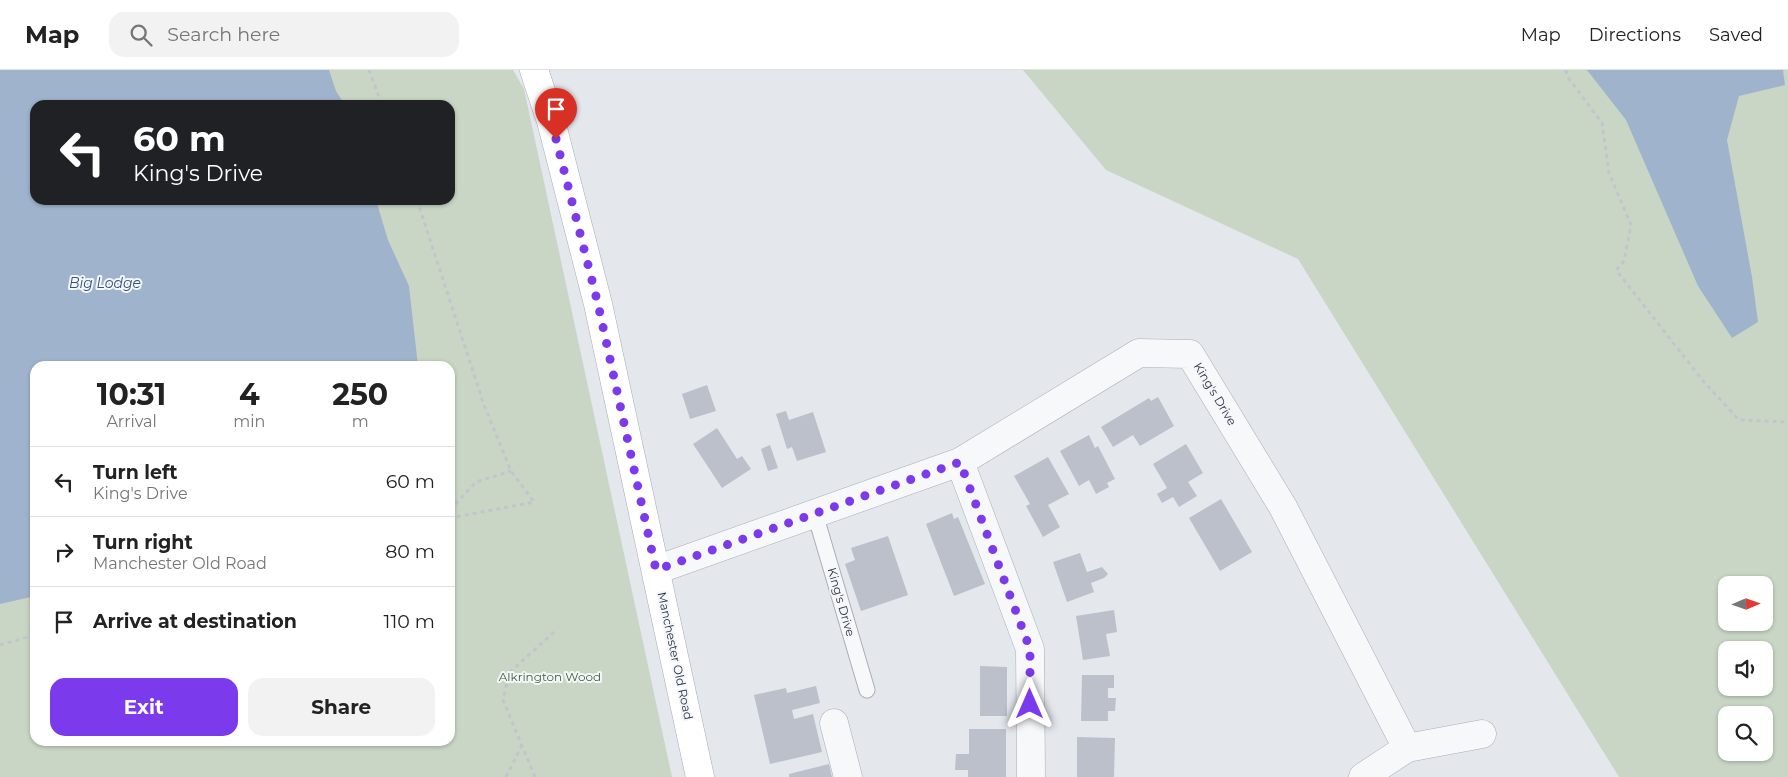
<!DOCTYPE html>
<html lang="en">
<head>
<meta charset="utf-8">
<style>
	:root { --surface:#fff; --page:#f2f2f2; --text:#222; --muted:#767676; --line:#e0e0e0; --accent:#7c3aed }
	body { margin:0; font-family:Montserrat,sans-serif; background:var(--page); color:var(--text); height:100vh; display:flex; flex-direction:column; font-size:19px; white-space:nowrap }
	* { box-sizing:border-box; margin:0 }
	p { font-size:16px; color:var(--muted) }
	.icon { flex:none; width:28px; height:28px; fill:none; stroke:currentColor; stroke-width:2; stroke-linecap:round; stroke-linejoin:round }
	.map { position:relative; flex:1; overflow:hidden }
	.details { position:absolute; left:30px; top:291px; width:425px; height:385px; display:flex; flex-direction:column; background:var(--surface); border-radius:15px; box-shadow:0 1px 4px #0004 }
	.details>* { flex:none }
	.hud { position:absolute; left:30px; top:30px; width:425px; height:105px; border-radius:15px; box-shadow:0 1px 4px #0004; background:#202124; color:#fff; overflow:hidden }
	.needle { width:32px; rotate:88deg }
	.controls { position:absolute; left:1718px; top:506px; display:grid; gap:10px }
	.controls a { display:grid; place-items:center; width:55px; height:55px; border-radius:10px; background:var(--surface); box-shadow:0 1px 4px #0004; font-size:25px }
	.pin { position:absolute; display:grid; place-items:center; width:42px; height:42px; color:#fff; margin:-51px -21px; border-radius:50% 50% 50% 0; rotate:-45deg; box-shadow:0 0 5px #0007 }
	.pin .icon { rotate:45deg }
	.me { position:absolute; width:55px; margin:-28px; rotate:0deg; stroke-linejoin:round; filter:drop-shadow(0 0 4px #0008) }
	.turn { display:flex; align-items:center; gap:18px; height:105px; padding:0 20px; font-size:22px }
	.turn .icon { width:65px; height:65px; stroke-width:2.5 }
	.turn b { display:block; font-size:35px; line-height:42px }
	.eta { display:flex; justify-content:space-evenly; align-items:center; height:85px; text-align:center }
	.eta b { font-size:30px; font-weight:700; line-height:35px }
	.primary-button { display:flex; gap:10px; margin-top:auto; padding:10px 20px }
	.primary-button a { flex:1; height:58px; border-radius:15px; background:var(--accent); color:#fff; font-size:20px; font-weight:700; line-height:58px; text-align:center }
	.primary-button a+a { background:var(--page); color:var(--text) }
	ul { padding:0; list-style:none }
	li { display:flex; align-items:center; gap:15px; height:70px; padding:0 20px; border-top:1px solid var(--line) }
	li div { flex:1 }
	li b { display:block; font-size:19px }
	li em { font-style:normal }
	header { display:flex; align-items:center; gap:30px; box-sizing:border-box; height:70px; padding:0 25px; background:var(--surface); border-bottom:1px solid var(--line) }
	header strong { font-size:24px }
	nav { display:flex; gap:28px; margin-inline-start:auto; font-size:18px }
	.search { width:350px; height:45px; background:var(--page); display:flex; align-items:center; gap:12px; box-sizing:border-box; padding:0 18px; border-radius:15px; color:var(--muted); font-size:19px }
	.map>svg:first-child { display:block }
	.green { fill:#c9d6c5; fill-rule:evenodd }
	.water { fill:#9fb4cc }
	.building { fill:#bbc0ca }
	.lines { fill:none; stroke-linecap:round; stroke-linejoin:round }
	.lane-casing { stroke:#a9aeb7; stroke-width:17 }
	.street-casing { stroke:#a9aeb7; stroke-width:29 }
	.primary-casing { stroke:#a3abb8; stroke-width:29 }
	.path { stroke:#c2c5cb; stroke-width:3; stroke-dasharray:4 4; stroke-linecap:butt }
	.lane { stroke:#f7f8fa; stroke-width:15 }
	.street { stroke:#f7f8fa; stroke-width:28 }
	.primary { stroke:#fff; stroke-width:28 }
	.route { stroke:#7c3aed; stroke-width:9; stroke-dasharray:0 16.2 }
	.labels { text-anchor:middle; stroke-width:4; stroke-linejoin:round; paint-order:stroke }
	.street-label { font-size:12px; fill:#2b3445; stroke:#f4f6f9 }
	.park-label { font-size:12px; fill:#3f6138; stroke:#f4f6f9 }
	.water-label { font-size:14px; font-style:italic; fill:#34527a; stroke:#f4f6f9 }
</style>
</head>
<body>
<header>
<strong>Map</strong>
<div class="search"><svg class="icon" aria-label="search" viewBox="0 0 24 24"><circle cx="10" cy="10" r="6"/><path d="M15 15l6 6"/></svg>Search here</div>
<nav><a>Map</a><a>Directions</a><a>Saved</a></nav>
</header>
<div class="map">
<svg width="1788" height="707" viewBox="0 0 1788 707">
	<rect width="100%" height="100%" fill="#e4e7ec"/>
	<path class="green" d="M0 0H513L524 19 672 707H0ZM35 35H450V130H35ZM35 296H450V671H35Z
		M1023 0H1788V707H1619L1298 189 1106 100ZM1726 515H1764V552H1726ZM1726 580H1764V618H1726ZM1726 645H1764V682H1726Z"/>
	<path class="water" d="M0 0H329L336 21 345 35H35V130H376L388 170 409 216 418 296H35V526L0 534Z
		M1587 0H1783L1785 15 1739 26 1727 70 1752 207 1758 252 1732 268 1698 216 1626 50Z"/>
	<path class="building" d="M707 315 716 341 690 349 682 324Z
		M1158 327 1174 356 1140 376 1133 365 1113 377 1101 357 1149 328 1151 331Z
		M786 341 789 350 813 342 826 382 797 391 792 377 787 379 776 344Z
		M717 358 737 389 742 386 751 399 722 418 693 374Z
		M1089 365 1095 378 1098 376 1115 409 1107 413 1109 417 1096 424 1089 410 1079 416 1060 381Z
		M1186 374 1203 403 1188 412 1197 426 1179 437 1173 427 1162 433 1157 424 1167 418 1153 394Z
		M770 375 778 398 768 401 761 379Z
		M1048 387 1069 424 1048 435 1060 457 1043 467 1026 436 1030 434 1014 406Z
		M1221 429 1252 482 1220 501 1189 448Z
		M952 443 954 449 958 447 985 514 954 526 926 454Z
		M888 466 908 525 861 541 845 494 855 490 851 478Z
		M1080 483 1087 502 1102 497 1108 504 1104 508 1091 513 1094 522 1067 532 1053 492Z
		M1114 540 1117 562 1106 564 1110 586 1083 590 1076 546Z
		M980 596 1007 597V646H980Z
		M1082 605H1114V618H1108V628H1116L1115 641H1108V651H1081Z
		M816 616 820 633 792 640 794 649 813 644 822 682 770 694 754 625 786 618 787 623Z
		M969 659H1006V707H968V700H955L956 684H969Z
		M1077 667 1115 668 1114 707H1077Z
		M829 694 832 707H789V704Z"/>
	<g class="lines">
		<g class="lane-casing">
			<path id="lane" d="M815 444 867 620"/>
		</g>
		<g class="street-casing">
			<path id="street" d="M960 392 1030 579 1031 707
				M656 500 960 392 1139 283 1190 284 1283 437 1407 678
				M834 653 848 707
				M1363 707 1407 678 1482 664"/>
		</g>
		<g class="primary-casing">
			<path id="primary" d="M534 0 551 51 598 234 700 707"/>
		</g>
		<path class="path" d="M369 0 382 35
			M1566 0 1567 6 1602 53 1609 103 1631 155 1624 191 1616 200 1704 312 1739 350 1788 352
			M417 130 484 335 511 401 534 432 450 448
			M450 440 476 412 511 401
			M0 575 35 565
			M506 707 522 675
			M535 707 503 630 509 603 554 562"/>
		<use href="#lane" class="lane"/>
		<use href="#street" class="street"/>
		<use href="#primary" class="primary"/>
	</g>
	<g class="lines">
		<path class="route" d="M556 69 598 234 656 500 960 392 1030 579V634"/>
	</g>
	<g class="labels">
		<g class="street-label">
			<text transform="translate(1215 324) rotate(59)" y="4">King's Drive</text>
			<text transform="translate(841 532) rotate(74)" y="4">King's Drive</text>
			<text transform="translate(675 586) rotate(78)" y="4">Manchester Old Road</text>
		</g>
		<g class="park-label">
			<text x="550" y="611">Alkrington Wood</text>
		</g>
		<g class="water-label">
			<text x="105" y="218">Big Lodge</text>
		</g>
	</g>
</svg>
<div class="controls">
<a><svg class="needle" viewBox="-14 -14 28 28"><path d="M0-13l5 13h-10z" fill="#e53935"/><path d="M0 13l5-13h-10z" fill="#767676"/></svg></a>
<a><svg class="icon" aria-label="sound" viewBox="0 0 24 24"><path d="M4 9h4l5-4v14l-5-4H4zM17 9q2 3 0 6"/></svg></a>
<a><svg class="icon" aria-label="search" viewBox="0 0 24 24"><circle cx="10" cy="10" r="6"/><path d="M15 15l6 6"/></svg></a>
</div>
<div class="pin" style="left:556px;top:69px;background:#d93025"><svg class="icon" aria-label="arrive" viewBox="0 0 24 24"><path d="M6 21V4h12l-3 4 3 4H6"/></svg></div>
<svg class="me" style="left:1030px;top:634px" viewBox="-20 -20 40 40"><path d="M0-17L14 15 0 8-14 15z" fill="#7c3aed" stroke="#fff" stroke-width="4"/></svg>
<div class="hud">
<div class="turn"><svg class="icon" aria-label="left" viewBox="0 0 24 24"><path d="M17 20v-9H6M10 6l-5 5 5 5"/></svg><div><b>60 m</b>King's Drive</div></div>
</div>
<section class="details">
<div class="eta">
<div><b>10:31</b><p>Arrival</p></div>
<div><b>4</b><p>min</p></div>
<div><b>250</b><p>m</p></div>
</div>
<ul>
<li><svg class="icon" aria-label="left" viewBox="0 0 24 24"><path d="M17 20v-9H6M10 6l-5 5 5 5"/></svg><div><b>Turn left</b><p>King's Drive</p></div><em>60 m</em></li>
<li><svg class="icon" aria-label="right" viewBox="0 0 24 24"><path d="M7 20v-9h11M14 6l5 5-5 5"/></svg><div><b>Turn right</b><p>Manchester Old Road</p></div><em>80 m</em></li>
<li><svg class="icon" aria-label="arrive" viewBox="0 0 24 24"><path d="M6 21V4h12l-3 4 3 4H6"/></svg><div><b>Arrive at destination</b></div><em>110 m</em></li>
</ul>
<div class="primary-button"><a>Exit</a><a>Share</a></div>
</section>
</div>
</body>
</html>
